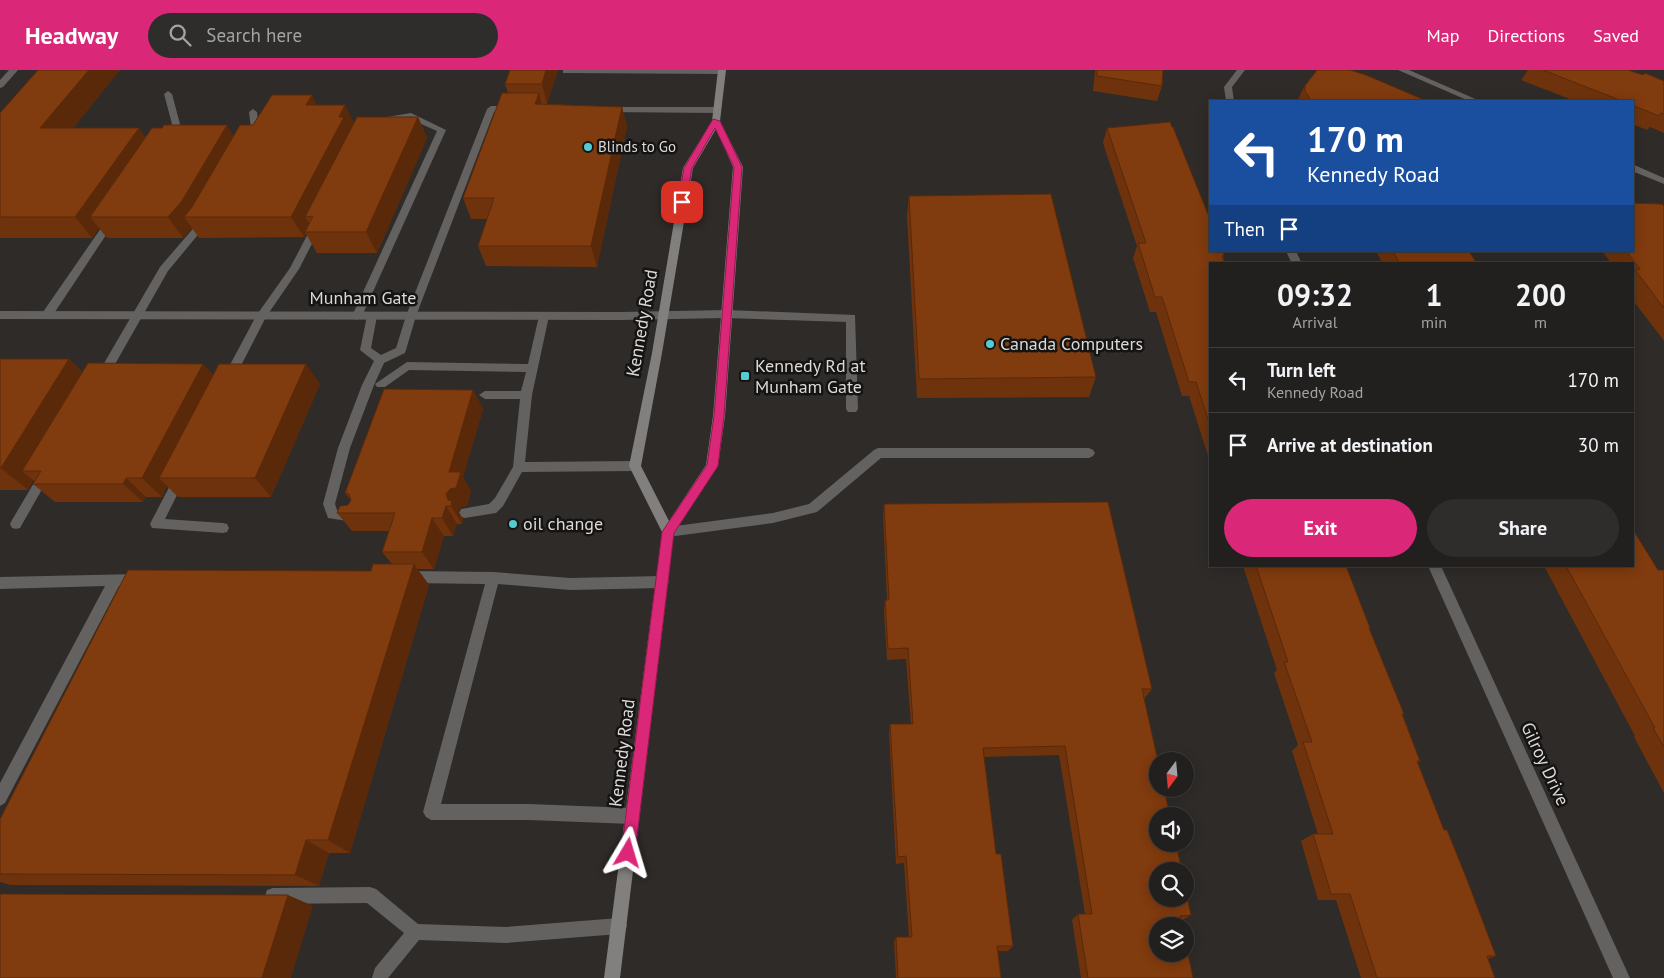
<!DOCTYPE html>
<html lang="en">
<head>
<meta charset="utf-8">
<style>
	:root { --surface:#22201f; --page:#2e2d2c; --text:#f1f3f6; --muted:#a2a3a4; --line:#3f3e3d; --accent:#db2777 }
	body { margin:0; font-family:"PT Sans",sans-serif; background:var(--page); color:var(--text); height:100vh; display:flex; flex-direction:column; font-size:19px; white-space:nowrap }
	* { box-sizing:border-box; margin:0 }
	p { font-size:16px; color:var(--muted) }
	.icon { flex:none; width:28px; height:28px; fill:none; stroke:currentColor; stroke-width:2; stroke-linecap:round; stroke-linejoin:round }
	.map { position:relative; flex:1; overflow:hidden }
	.drawer { position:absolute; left:1209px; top:192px; width:425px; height:305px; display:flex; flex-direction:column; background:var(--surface); border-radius:0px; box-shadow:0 2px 12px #0003,0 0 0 1px var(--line) }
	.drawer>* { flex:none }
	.top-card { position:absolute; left:1209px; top:30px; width:425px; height:152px; border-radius:0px; box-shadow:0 2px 12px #0003,0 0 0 1px var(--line); background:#1a4fa0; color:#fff; overflow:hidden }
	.needle { width:32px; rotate:196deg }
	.fabs { position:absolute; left:1149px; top:682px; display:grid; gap:10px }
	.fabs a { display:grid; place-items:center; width:45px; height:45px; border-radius:50%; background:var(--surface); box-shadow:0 2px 12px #0003,0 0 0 1px var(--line); font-size:25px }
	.pin { position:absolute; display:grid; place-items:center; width:42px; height:42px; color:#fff; margin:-21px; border-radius:10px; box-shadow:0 2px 8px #0006 }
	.me { position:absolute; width:55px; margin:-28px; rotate:7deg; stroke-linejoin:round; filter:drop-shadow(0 0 4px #0008) }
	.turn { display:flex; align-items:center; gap:18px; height:105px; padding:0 15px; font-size:22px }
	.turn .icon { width:65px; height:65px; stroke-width:2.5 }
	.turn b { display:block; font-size:35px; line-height:42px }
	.then { display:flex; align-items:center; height:48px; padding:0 15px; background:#0003; gap:10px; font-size:19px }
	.eta { display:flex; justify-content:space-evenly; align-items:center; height:85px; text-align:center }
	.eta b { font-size:30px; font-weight:700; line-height:35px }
	.button { display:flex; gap:10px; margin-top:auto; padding:10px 15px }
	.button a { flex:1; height:58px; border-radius:30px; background:var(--accent); color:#fff; font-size:20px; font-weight:700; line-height:58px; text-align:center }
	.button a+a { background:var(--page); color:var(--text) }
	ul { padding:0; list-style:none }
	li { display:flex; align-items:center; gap:15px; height:65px; padding:0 15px; border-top:1px solid var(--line) }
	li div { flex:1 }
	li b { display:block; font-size:19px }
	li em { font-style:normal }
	header { display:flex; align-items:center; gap:30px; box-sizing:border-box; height:70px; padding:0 25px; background:var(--accent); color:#fff }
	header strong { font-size:24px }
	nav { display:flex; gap:28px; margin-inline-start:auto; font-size:18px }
	.search { width:350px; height:45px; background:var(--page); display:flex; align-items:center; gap:12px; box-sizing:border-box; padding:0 18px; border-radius:28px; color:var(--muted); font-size:19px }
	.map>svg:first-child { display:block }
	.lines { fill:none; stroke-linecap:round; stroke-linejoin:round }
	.service { fill:#636261; fill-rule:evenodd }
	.minor { fill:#636261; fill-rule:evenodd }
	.secondary { fill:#82807e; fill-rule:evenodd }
	.wall { fill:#6e330c }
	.shaded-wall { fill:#5a290a }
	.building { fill:#803b0e; stroke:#5a290a }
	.route { fill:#db2777; stroke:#8e194d }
	.poi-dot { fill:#52ccd1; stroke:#151413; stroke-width:2 }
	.labels { text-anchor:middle; stroke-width:5; stroke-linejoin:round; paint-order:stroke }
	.far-poi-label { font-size:15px; fill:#dcdad9; stroke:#151413; text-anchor:start }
	.street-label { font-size:18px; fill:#dcdad9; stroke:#151413 }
	.poi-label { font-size:18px; fill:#dcdad9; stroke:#151413; text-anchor:start }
</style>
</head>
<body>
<header>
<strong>Headway</strong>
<div class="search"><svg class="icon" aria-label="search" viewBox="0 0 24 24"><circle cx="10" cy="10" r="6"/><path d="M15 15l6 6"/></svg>Search here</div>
<nav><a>Map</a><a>Directions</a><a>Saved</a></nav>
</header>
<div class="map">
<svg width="1664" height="908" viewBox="0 0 1664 908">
	<rect width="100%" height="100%" fill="#2e2b29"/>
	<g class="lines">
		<path class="service" d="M9 0H18L3 17 0 18V10Z
			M563 0H724L726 2 722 4 566 3H563Z
			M168 21 172 24 180 54 168 71 165 72 161 69 172 54 164 24Z
			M491 36H512L516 39 512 42H494L416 246 406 280 405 283 384 293 374 315 350 378 335 434 337 440 358 443 360 447 358 451 354 452 328 448 323 434 338 378 362 315 374 291 360 280 367 246 372 242 377 246 371 278 381 285 396 278 406 246 487 39Z
			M607 37H717L721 40 717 43 604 42V38Z
			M253 39 257 42 259 59 253 70 250 71 246 68 251 59 249 42Z
			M411 43 446 60 362 246 357 250 352 246 437 61 410 49 387 53 383 50 387 47Z
			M206 146 211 149 168 201 106 310H98L96 307 160 197 203 147Z
			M111 147 116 150 51 248H43L42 245 43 242 108 148Z
			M317 151 322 154 299 199 266 247 233 311H225L223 308 256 246 290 198 314 152Z
			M727 240 855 245 858 339 856 342H848L846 339V252L727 248 722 244Z
			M544 242 549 246 532 325 525 392 635 391 639 393 641 396 639 399 635 401 522 402 503 436 496 443 465 448 461 447 459 443 461 439 489 434 495 428 513 397 520 329H485L479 325 485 321H521L526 302 409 300 385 317H377L375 314 407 292 528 294 539 246Z
			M878 378H1089L1093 380 1095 383 1093 386 1089 388H881L817 442 773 453 668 467 664 466 662 462 664 458 668 457 773 443 809 434 874 380Z
			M45 399 49 401 51 404 49 407 20 458 16 459 12 458 10 454 12 450 41 401Z
			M180 402 184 404 186 407 165 449 223 453 227 454 229 458 227 462 223 463 152 458 150 454 152 450 176 404Z
			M408 501 493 502 570 508 662 506 667 508 669 512 667 516 662 518 570 520 498 514 441 734H529L632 738 637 741 640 746 637 751 632 754 529 750H431L426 747 423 742 485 514 408 513 403 511 402 507 403 503Z
			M138 504 143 506 145 510 143 514 119 516 5 733 0 736V713L105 516 0 519V507Z
			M370 817 376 819 418 854 506 857 619 848 625 850 627 856 625 862 619 864 506 873 419 870 388 908H372L375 898 404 863 367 833 273 834 267 832 265 826 267 820 273 818Z"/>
		<path class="minor" d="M1237 0H1245L1232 17 1234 31H1226L1224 17Z
			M1398 0H1409L1480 31H1469Z
			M1632 94 1664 108V114L1632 101Z
			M1286 181H1296L1302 194H1292Z
			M727 240 732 244 727 248 620 250 0 249V241L620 242Z
			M1428 496H1441L1630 908H1613Z"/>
		<path class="secondary" d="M718 0H726L720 51 743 97 725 346 718 396 674 463 620 908H604L662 462 629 396 652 283 683 98 712 51ZM716 59 733 97 713 346 706 395 669 451 641 396 662 283 693 98Z"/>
	</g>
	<path class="wall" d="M38 0H120L73 58H139L145 67 162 58 227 55 233 66 253 55 317 35H345L354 54 418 47 427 68 377 183H317L306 164 304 167 199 168 192 158 183 168H107L99 158 92 168H0V43Z
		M510 0H558L547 34 622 37 627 57 597 197 486 196 478 176 487 149H471L463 128 508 23 505 14Z
		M1095 0H1163L1162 16 1157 31 1093 21Z
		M1528 0H1628L1643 5 1664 11V63L1650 57 1647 60 1632 54V31H1575L1521 10Z
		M1304 17 1427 31H1297Z
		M1172 57 1224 186 1223 190 1210 194V392L1189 326H1182L1156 242H1150L1133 188 1137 176 1103 73 1107 58Z
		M909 126 1096 307 1089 327 917 328 907 146Z
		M1664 136V271L1632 229V194H1612L1602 181H1632Z
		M1376 181H1469L1477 194H1383Z
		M0 289H69L82 302 203 294 213 305 320 314 271 427H178L167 416 162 427H146L143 432H55L33 414 34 411 33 410 28 420H0Z
		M473 320 483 339 463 407 471 421 467 436 461 437 458 441 463 449 462 454H457L453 466H444L434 499H417L429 515 350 783H329L319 816 10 815 0 812V749L371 501 392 494 382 482 389 461H352L337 443 348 435 351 430 345 423Z
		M1210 404V415L1208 408Z
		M884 434 1152 619 1144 629 1191 845 1181 851 1193 908H1081L1072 850 1078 844H1085L1059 685 984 687 996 784 1013 876 1008 881H998L1001 908H896L894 872 896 867H909L904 793 896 794 889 664 890 654H911L906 589 887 590 884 542 885 530H887L883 446Z
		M1243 496H1346L1370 558 1369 559 1404 644 1403 645 1420 691 1418 693 1444 760 1496 886 1488 889 1495 908H1361L1336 830H1318L1301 771 1313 764H1318L1292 681 1298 675 1274 603 1277 600Z
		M1544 496H1632L1658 500H1664V723L1634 667 1635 666Z"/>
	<path class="shaded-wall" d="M89 0H120L56 78 40 58Z
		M546 0H558L547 34 542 14Z
		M539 23 544 44 535 34Z
		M312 25 322 45 306 35Z
		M345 35 355 56 313 146 305 147 310 155 305 162 306 164 304 167 291 147 339 47Z
		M622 37 627 57 597 197 591 176Z
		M418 47 427 68 377 183 366 162Z
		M227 55 239 76 199 147H184L192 158 183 168 168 147Z
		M139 58 153 79 90 147 99 158 92 168 75 147Z
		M69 289 92 312 22 401 33 410 28 420 1 398Z
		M203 294 220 313 159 408 167 416 162 427 142 408Z
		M306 294 320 314 271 427 255 408Z
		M473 320 483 339 463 407 471 421 467 436 461 437 458 441 463 449 462 454 451 436 446 424 449 402Z
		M126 408 146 427 143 432 123 414Z
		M446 436 457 454 453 466 442 448Z
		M432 448 444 466 434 499 422 482Z
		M414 494 429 515 350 783 328 770Z
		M306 770 329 783 319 816 295 805Z
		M288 825 313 836 291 908H262Z"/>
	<path class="building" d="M38 0H89L40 58H139L75 147H0V43Z
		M510 0H546L542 14H505Z
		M1097 0H1163L1162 16 1097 6Z
		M1317 0H1350L1366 5 1427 31H1311L1304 19 1306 18 1304 17Z
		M1543 0H1628L1643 5 1645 3 1664 11V44L1661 43 1659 46 1632 35V31H1622Z
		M502 23H539L535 34 622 37 591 176H478L494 128H463Z
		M272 25H312L306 35H345L339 47H344L291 147H184L192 137 240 55H253Z
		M357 47H418L366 162H305L313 146 305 147Z
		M1170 52 1172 57H1173L1210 149V181H1223L1224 186H1222L1225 194H1210V355L1196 312H1189L1162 227H1155L1138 173H1146L1107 58Z
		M164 55H227L182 131 168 147H90L152 58H162Z
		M1051 124 1096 307 919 309 909 126Z
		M1632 133 1662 134 1664 136V238L1635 200 1640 199 1626 181H1632Z
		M1393 181H1469L1477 194H1400Z
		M0 289H69L1 398H0Z
		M88 293 203 294 142 408H126L123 414H33L41 401H22Z
		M219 294H306L255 408H159Z
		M384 319 473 320 449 402H461L456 418 450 419 446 424 448 430 452 431 451 436H446L442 448H432L422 482H382L395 443H337L340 436 348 435 351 430 349 424 345 423Z
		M1108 432 1152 619H1142L1158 691V719H1164L1170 746H1158V774H1176L1182 801H1158V829H1185V817L1191 845 1180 846 1182 856H1158V884H1185V869L1193 908H1088L1078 844H1092L1065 676 983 678 996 784H1001L1013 876H997L1001 908H898L896 867H912L906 786 898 787 890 654H913L908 578 888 579 885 530H889L884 434Z
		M1632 458 1658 500H1664V677L1653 658H1655L1566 496H1632Z
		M373 494H414L328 770H306L295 805 0 804V749L128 500 371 501Z
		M1256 496H1346L1370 558H1369L1404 644H1402L1420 691H1417L1444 760H1447L1466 807 1496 886H1487L1495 908H1377L1350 824H1331L1313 764H1333L1303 672H1312L1284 592H1288Z
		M0 824 288 825 262 908H0Z"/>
	<path class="route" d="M713 49 720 51 742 97 724 346 718 396 674 463 635 783 633 788 628 790 623 788 621 783 662 462 707 395 714 346 734 97 715 58 692 98 686 132 682 135 678 132 684 98Z"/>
	<g class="poi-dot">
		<circle cx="588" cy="77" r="5"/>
		<circle cx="990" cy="274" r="5"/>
		<rect x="740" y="301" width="10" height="10" rx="2.5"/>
		<circle cx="513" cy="454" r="5"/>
	</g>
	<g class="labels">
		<g class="far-poi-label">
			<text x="598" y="82">Blinds to Go</text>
		</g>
		<g class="street-label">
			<text x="363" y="234">Munham Gate</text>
			<text transform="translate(642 253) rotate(-80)" y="6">Kennedy Road</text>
			<text transform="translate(622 683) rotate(-83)" y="6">Kennedy Road</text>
			<text transform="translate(1545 694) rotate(65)" y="6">Gilroy Drive</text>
		</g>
		<g class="poi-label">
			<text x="1000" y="280">Canada Computers</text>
			<text x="755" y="302">Kennedy Rd at<tspan x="755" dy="21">Munham Gate</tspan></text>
			<text x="523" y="460">oil change</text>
		</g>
	</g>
</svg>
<div class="fabs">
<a><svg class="needle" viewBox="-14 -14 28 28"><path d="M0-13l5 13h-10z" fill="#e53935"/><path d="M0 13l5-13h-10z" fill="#a2a3a4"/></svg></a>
<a><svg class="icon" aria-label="sound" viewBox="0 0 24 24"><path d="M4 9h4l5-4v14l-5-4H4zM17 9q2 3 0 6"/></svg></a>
<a><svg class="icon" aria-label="search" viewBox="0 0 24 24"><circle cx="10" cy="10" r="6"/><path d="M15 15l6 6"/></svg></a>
<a><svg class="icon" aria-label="layers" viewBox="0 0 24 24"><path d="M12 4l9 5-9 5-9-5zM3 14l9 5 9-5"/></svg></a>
</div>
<div class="pin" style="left:682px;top:132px;background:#d93025"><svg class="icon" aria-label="arrive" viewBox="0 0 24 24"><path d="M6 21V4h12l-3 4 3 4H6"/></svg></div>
<svg class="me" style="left:628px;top:783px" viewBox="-20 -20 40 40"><path d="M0-17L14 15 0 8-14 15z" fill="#db2777" stroke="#fff" stroke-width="4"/></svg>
<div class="top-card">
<div class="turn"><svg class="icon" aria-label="left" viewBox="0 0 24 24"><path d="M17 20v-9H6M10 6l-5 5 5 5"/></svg><div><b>170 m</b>Kennedy Road</div></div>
<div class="then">Then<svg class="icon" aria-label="arrive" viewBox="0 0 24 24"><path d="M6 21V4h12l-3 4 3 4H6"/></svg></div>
</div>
<section class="drawer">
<div class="eta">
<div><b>09:32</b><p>Arrival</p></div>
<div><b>1</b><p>min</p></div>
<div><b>200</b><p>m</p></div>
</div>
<ul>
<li><svg class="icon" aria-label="left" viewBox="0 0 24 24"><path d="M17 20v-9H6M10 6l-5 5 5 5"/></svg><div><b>Turn left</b><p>Kennedy Road</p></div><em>170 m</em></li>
<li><svg class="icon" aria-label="arrive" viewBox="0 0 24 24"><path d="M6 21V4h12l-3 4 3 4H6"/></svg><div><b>Arrive at destination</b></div><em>30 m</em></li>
</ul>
<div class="button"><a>Exit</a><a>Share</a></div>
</section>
</div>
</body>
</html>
